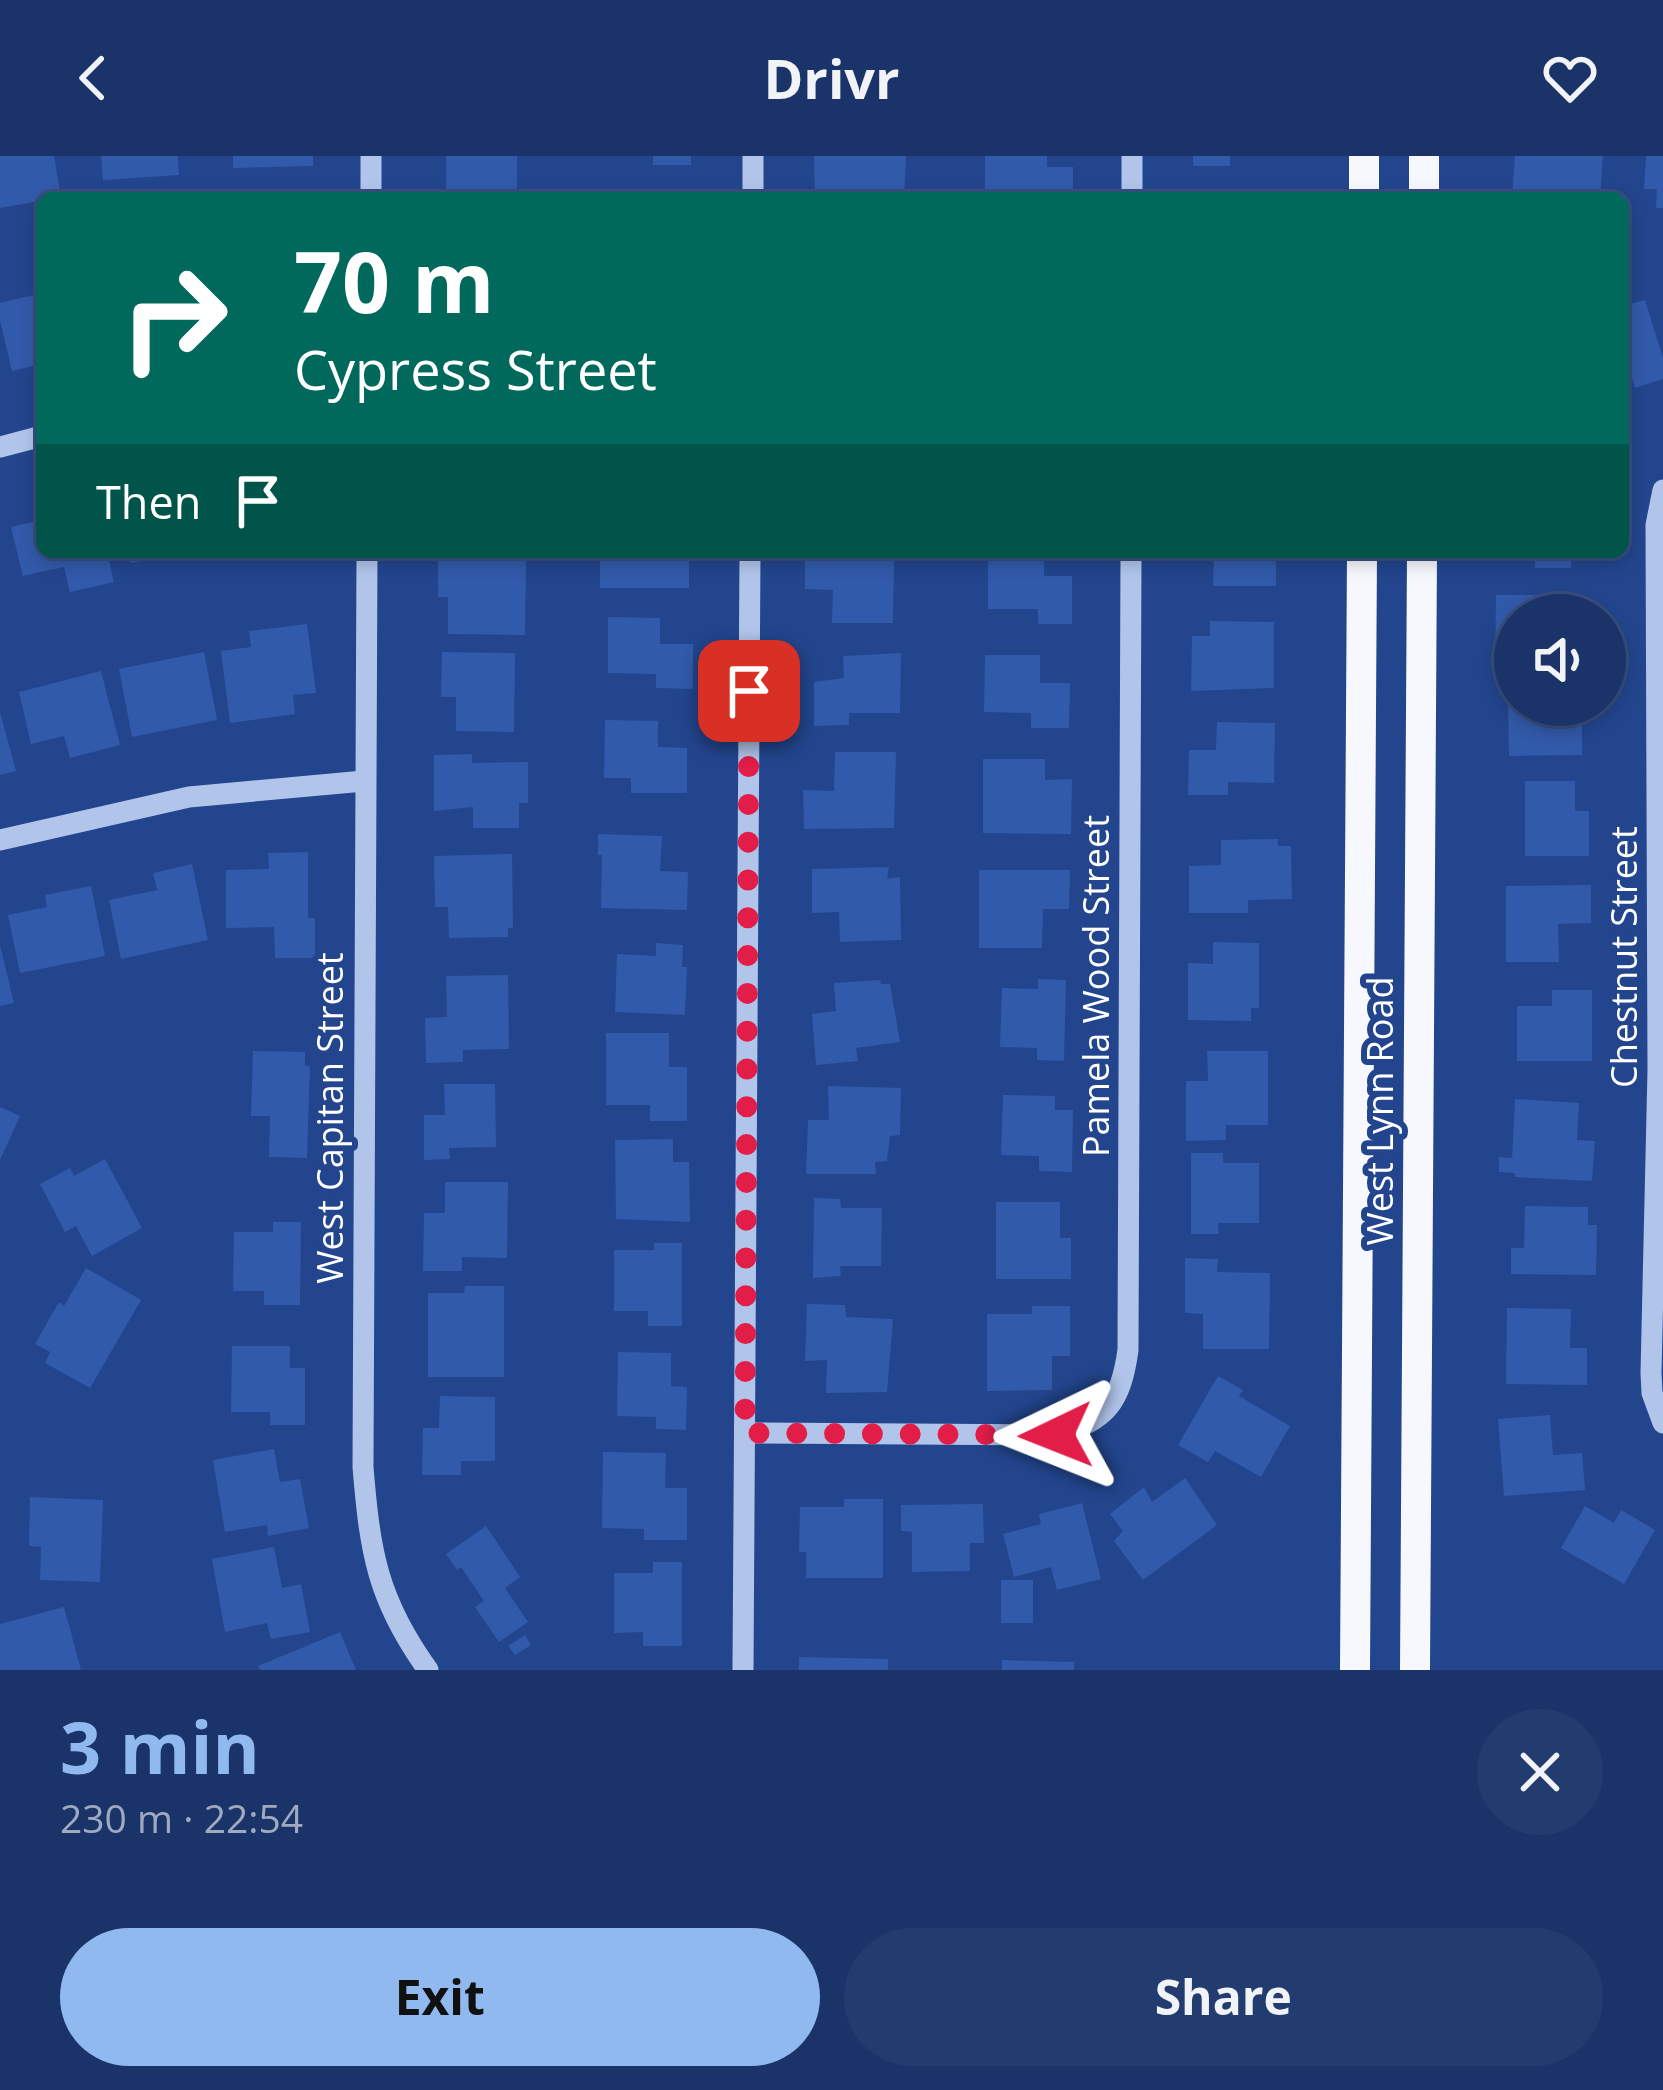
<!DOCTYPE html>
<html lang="en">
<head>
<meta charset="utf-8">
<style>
	:root { --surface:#1a346a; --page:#233c70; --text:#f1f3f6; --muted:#9faac1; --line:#384f7e; --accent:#90b9f0 }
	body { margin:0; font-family:"Open Sans",sans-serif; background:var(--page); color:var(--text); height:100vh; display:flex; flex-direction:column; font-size:45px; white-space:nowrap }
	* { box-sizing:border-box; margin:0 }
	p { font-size:39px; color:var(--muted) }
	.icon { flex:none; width:66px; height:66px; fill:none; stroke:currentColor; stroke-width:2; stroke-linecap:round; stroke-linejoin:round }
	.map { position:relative; height:1514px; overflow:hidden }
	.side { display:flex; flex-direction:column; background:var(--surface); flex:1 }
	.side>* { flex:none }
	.banner { position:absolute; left:36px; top:36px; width:1593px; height:366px; border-radius:18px; box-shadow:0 6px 18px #0003,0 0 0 3px var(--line); background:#00695c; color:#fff; overflow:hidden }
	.fabs { position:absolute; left:1494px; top:438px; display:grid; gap:24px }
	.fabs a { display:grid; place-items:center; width:132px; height:132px; border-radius:50%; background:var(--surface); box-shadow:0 6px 18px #0003,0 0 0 3px var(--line); font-size:60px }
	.pin { position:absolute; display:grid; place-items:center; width:102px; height:102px; color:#fff; margin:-51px; border-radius:24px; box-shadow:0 6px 18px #0006 }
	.me { position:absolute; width:132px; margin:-66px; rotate:268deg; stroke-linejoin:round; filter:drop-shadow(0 0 9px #0008) }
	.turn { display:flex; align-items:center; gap:42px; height:252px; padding:0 60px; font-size:54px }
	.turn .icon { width:156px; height:156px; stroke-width:2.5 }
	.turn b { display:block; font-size:84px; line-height:102px }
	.then { display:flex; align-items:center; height:114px; padding:0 60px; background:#0003; gap:24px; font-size:45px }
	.round { display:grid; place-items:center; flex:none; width:126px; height:126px; border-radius:63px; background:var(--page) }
	.headline { display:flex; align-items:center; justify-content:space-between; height:204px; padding:0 60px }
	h1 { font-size:72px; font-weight:700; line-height:90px; color:var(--accent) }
	.primary-button { display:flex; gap:24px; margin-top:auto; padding:24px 60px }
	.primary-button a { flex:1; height:138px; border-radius:72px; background:var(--accent); color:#111; font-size:48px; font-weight:700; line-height:138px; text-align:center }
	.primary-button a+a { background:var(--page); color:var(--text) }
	header { display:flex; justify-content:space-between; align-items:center; height:156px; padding:0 60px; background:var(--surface); font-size:54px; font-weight:700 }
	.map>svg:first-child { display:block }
	.building { fill:#325aaa }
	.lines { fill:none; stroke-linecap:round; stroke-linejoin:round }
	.minor { stroke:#b1c5eb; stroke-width:21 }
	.major { stroke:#f6f8fe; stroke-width:30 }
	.route { stroke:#e11d48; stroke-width:21; stroke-dasharray:0 37.8 }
	.labels { text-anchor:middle; stroke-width:12; stroke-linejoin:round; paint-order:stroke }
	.street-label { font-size:36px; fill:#fff; stroke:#22458d }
</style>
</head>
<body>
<header><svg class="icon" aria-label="back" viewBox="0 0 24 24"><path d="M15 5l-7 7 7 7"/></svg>Drivr<svg class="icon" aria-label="heart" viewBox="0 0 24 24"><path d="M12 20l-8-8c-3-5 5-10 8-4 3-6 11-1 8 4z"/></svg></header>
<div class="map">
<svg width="1663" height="1514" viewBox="0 0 1663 1514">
	<rect width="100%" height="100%" fill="#22458d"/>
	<path class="building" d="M0 0H54L61 41 0 52Z
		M101 0H178L179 19 103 24Z
		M233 0H313V10L233 12Z
		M446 0H517V42H446Z
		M653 0H691V9H653Z
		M814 0H906L904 42H815Z
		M985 0H1047V11H1073V42H985Z
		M1193 0H1230V10H1193Z
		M1515 0H1603L1600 42H1512Z
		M1646 0H1663V52H1656L1657 33H1644Z
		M666 37V42H605V38Z
		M42 137V208L12 215 0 165V147Z
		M1645 144 1663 202V223L1635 232 1628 208 1623 210V150Z
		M42 349V396H107L114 426 70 436 64 411 23 420 11 371 37 365 34 351Z
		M129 396H171V398L131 407Z
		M438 396H511V401H526L525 479 448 478V441H438Z
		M600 396H689V432H600Z
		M805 396 894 399 893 467H832L833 434 805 433Z
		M988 396H1044V420H1072V468H1038V453H988Z
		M1214 396H1276V430H1213Z
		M1535 396H1571V412H1535Z
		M1496 439H1577V459H1515V515H1495Z
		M608 461 660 462V488H693V533L656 532V518L608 517Z
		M1210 465 1274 466V532L1191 535 1192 480H1210Z
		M307 468 316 537 293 539 295 558 230 567 221 495 251 491 249 475Z
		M204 496 217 564 132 581 119 513Z
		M442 496 515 497 514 576 456 575V541H441Z
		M901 497 900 557H849V569L814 570V526L844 522 843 500Z
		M985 499H1040V527H1070L1069 572H1031V557L984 556Z
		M101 515 120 589 70 602 64 580 31 588 19 536Z
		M1508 545H1515V549H1582V599L1509 600Z
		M0 556 16 615 0 619Z
		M605 564 658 565V591L687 592V637H631V622H604Z
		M1217 566 1275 567 1274 627 1228 626V639H1188L1189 594H1216Z
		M835 596H896L894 672 804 673 803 634 834 635Z
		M472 598V607L528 606V647H519V672H473V651L434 655V599Z
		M983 603H1045V624L1072 623 1071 678 983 677Z
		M1525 625H1575V655H1589V700H1525Z
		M598 678 662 680 660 715 688 716 687 754 601 752 602 699H598Z
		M1278 683V690H1291L1292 743 1248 744V757H1189V710L1221 709V684Z
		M308 696V762H315V802H275L274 771 226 772V714L269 713 268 697Z
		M512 698 513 772H508V781L449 782 448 751H435L434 700Z
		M192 708 208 784 121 803 109 744 157 734 153 717Z
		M889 711 887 723 900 721 901 784 840 786 839 756 812 757V713Z
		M979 714H1070L1069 753H1043L1042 792H979Z
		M1591 729V767L1558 768 1559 806H1506V730Z
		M91 730 105 800 20 817 8 759 47 751 45 739Z
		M1213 786 1259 787V852H1251V865L1188 864V807L1213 808Z
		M656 787 683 789 682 811H687L685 859 615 856 617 798 656 800Z
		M0 789 14 847 0 850Z
		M508 819 509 893 463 894V906L426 907 425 862 447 861 446 820Z
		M1038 823 1066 824 1064 905 1037 904V892L1000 891 1002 832 1038 833Z
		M880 824 881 828H890L900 886 856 892 858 905 816 909 812 858 836 855 834 827Z
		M1552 834H1592V905H1517V850H1552Z
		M606 877H669V911H687V965H650V949H606Z
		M253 895 305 896V910H310L307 1002 269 1001 270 960H251Z
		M1207 895H1268V969H1226V984L1186 985V925H1208Z
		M444 928H495L496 991 449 992 450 1003 424 1004V959H445Z
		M828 930 901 932 900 979 890 980 887 1005 875 1006 876 1018H806L808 964H829Z
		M1003 939 1055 940V954H1073L1072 1016 1039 1015V1000L1001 999Z
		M1515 943 1579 947 1577 984 1595 985 1592 1025 1515 1021V1017L1499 1016V1001L1512 1002Z
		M0 951 20 960 0 1004Z
		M673 983V1006H689L690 1066 616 1063 615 984Z
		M1191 997H1223V1007H1259V1067H1218L1219 1078H1191Z
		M105 1003 142 1072 92 1100 76 1070 65 1076 40 1028 70 1012 74 1020Z
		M445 1026H508L507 1102 462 1101V1115H423L424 1057H445Z
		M814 1042 840 1043 841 1052H882L881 1110H840L841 1120 813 1122Z
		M996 1046H1060V1082H1071V1123H996Z
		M1525 1050 1588 1051V1069H1597L1596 1119 1511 1118V1092H1524Z
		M273 1066H301L300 1149H264V1135H233L234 1076H273Z
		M654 1087H682V1170H648V1155H614V1094H654Z
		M1185 1102 1218 1103 1217 1116 1270 1117 1269 1193H1203V1158L1185 1157Z
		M86 1112 141 1144 90 1232 45 1207 50 1196 35 1188 59 1146 64 1150Z
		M465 1130H504V1221H428V1137H464Z
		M807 1148 845 1149 846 1161 893 1163 887 1236 826 1237 827 1204 805 1205Z
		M1032 1150H1070V1200H1052V1234L987 1235V1158H1032Z
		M1507 1152 1571 1153 1570 1192H1587V1229L1506 1228Z
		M232 1190H290V1212H305V1269H270V1256H231Z
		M618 1196 671 1197V1230L687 1231 686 1274 656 1273V1261L617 1260Z
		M1218 1220 1243 1234 1239 1240 1290 1270 1261 1321 1215 1295 1208 1306 1178 1289Z
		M440 1240 495 1241V1305H461V1319H422L423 1272H439Z
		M1550 1259 1553 1299 1582 1297 1585 1334 1504 1340 1498 1263Z
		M274 1293 280 1326 300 1323 309 1372 268 1380 267 1369 225 1376 213 1304Z
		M603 1296 666 1297 665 1332H687V1384H644V1373L602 1372Z
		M1185 1322 1217 1369 1143 1424 1114 1385 1123 1375 1110 1358 1144 1331 1152 1346Z
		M30 1341 103 1344 100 1426 40 1424 41 1391 29 1390Z
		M844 1343H883V1422H806V1396H799L800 1351H844Z
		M1082 1347 1101 1423 1057 1434 1051 1411 1014 1421 1003 1378 1041 1368 1039 1358Z
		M983 1348 984 1387H970V1415L912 1416V1376L901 1375V1349Z
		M1585 1350 1614 1367 1621 1354 1655 1374 1624 1428 1561 1392Z
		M486 1370 520 1421 505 1432 528 1466 499 1486 475 1451 484 1445 461 1411 457 1414 446 1398Z
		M274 1391 282 1432 301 1428 310 1476 271 1483 267 1467 225 1476 212 1403Z
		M653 1406H682V1490H643V1476L614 1477V1417H653Z
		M1001 1424H1033V1467H1001Z
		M64 1451 81 1514H0V1468Z
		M340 1476 356 1514H260L258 1510Z
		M525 1479 531 1489 515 1499 508 1490Z
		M799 1501 888 1503V1514H799Z
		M1002 1504 1074 1506V1514H1002Z"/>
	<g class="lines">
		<path class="minor" d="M371 42V0
			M753 42V0
			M1132 42V0
			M0 291 42 280
			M1663 334 1656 369 1658 914 1651 1217 1652 1237 1663 1267
			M367 396 363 1311C370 1396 377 1443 428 1514
			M0 684 189 641 364 625
			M745 1277 1056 1279C1107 1266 1121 1245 1128 1194L1131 396
			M743 1514 750 396"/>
		<path class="major" d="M1364 42V0
			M1424 42V0
			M1355 1514 1362 396
			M1415 1514 1422 396"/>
	</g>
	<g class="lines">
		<path class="route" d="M749 535 745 1277 1056 1279"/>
	</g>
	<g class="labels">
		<g class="street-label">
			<text transform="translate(1624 801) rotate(-90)" y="13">Chestnut Street</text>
			<text transform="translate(1096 830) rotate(-90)" y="13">Pamela Wood Street</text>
			<text transform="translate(1380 955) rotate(-90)" y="13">West Lynn Road</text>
			<text transform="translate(330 962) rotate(-90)" y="13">West Capitan Street</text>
		</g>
	</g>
</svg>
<div class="fabs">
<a><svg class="icon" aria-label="sound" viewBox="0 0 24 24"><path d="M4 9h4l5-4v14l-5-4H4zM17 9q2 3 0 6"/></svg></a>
</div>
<div class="pin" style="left:749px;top:535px;background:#d93025"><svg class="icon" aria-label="arrive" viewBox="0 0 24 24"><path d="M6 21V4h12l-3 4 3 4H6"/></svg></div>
<svg class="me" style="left:1056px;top:1279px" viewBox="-20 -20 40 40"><path d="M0-17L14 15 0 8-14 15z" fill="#e11d48" stroke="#fff" stroke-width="4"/></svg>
<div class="banner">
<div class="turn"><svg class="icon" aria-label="right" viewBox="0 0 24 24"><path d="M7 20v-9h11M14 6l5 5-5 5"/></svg><div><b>70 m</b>Cypress Street</div></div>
<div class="then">Then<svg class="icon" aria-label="arrive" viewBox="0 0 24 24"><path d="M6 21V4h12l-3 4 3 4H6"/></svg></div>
</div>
</div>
<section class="side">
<div class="headline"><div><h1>3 min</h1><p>230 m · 22:54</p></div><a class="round"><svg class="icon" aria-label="close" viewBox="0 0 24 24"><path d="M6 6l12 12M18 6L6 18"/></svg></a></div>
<div class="primary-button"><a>Exit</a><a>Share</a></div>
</section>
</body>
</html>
